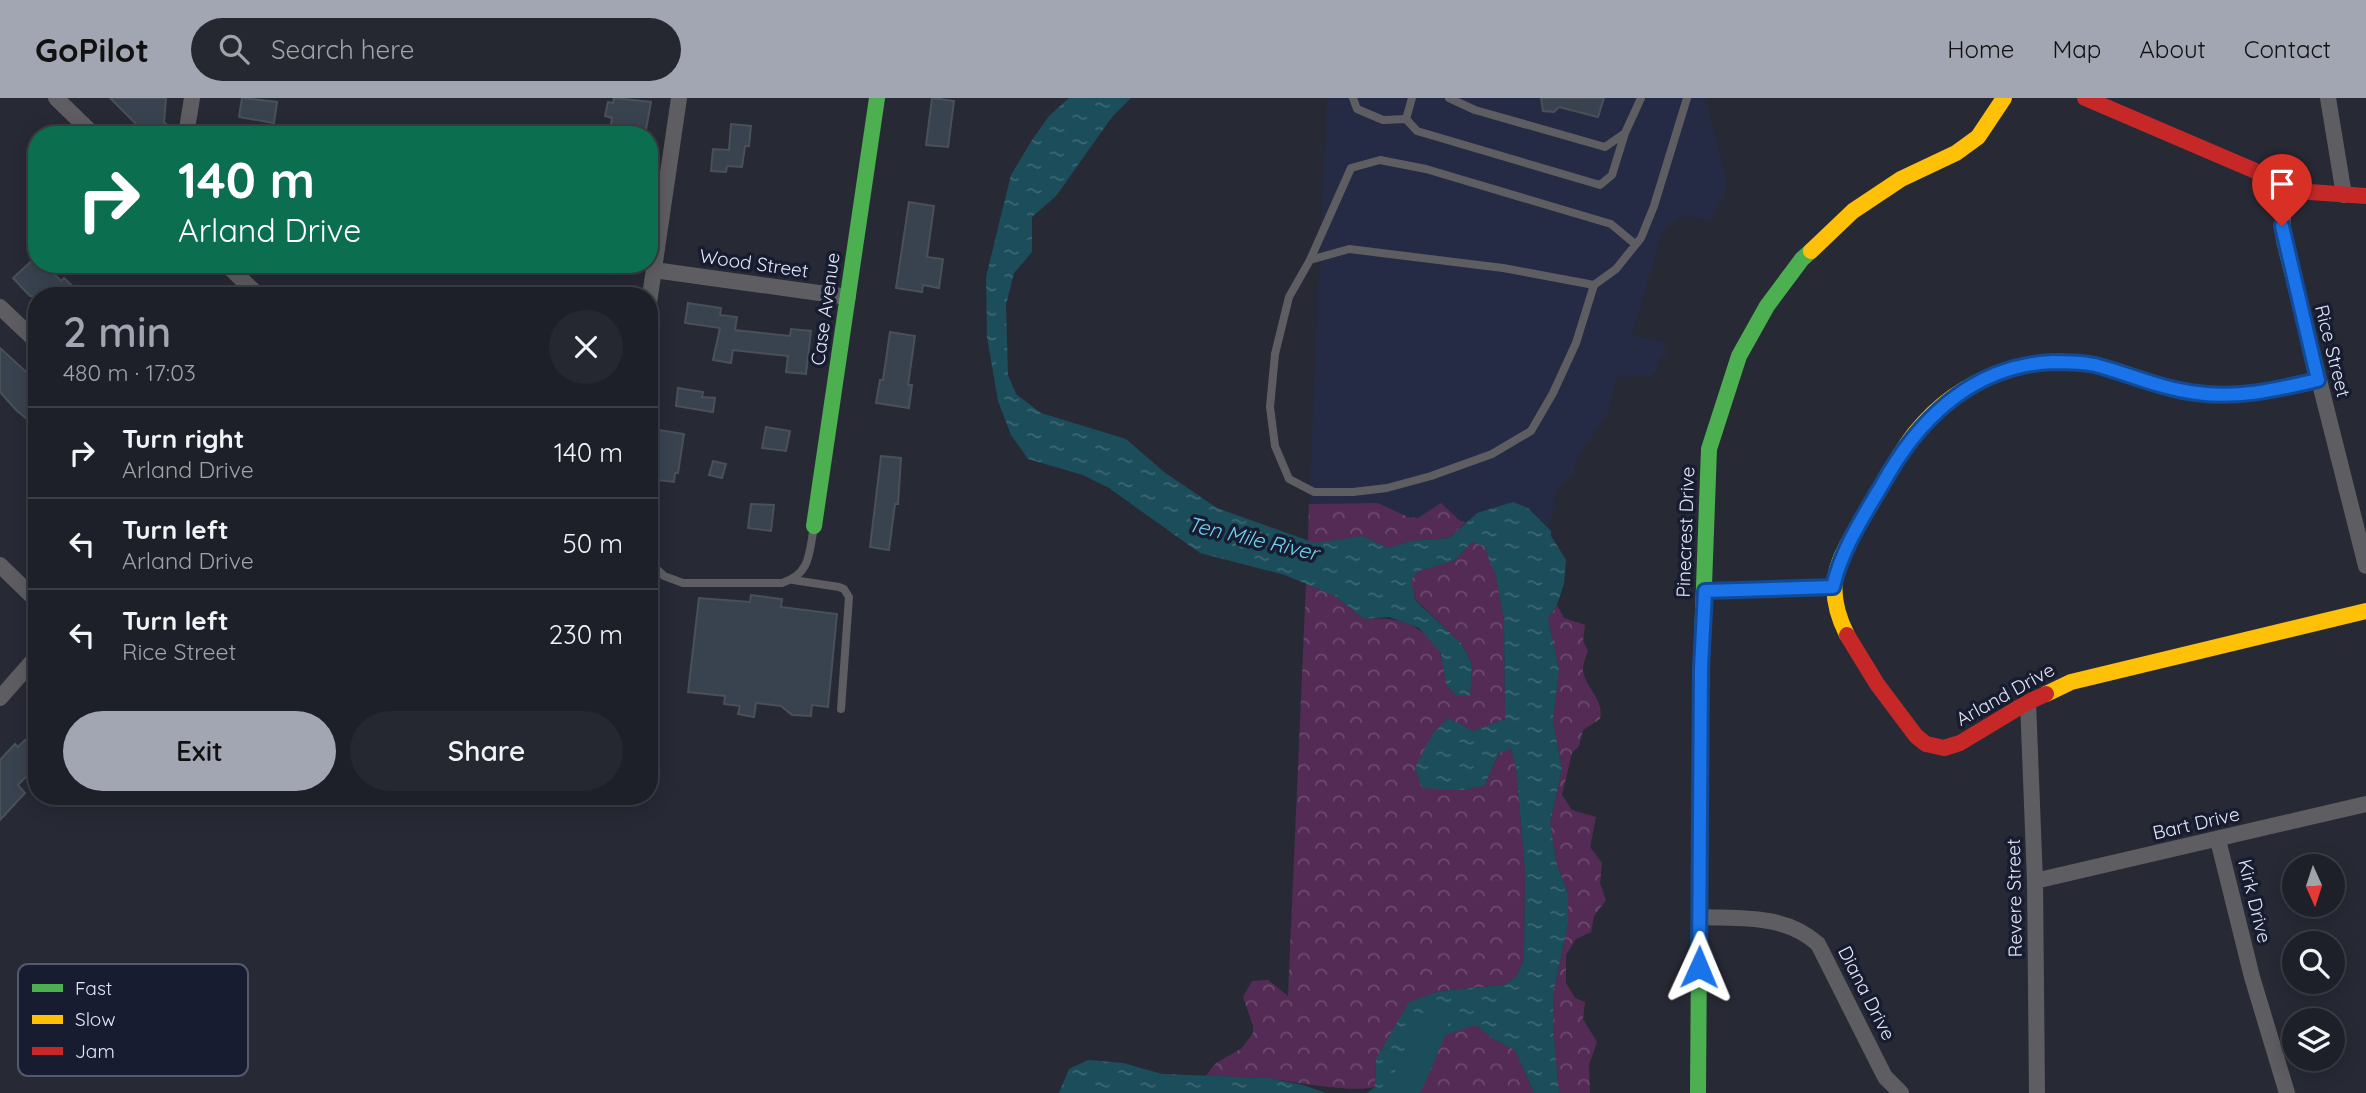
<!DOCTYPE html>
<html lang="en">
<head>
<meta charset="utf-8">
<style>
	:root { --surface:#1d2028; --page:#252830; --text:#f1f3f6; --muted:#a0a3a8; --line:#3b3e45; --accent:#a2a6b2 }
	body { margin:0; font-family:Quicksand,sans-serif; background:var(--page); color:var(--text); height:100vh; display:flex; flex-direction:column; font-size:26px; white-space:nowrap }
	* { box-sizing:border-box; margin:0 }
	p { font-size:23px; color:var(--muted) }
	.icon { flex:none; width:38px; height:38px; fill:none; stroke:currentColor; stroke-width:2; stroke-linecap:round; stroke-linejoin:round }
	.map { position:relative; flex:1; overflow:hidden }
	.side { position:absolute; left:28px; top:189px; width:630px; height:518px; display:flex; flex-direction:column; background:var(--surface); border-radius:28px; box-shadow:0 4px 18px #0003,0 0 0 2px var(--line) }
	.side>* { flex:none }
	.guide { position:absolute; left:28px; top:28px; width:630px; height:147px; border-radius:28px; box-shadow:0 4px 18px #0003,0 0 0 2px var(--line); background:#0b6e4f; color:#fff; overflow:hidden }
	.needle { width:46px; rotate:177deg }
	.fabs { position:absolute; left:2282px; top:756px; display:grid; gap:14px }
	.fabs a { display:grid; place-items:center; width:63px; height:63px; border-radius:50%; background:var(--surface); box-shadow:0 4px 18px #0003,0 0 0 2px var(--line); font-size:35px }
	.pin { position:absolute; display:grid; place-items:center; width:60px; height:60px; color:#fff; margin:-72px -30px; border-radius:50% 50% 50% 0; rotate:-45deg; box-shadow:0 0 7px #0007 }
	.pin .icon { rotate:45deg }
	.me { position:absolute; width:77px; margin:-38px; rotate:1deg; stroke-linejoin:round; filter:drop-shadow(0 0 5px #0008) }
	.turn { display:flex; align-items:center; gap:24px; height:147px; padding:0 35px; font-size:32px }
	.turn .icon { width:91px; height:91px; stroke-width:2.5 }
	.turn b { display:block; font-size:49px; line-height:60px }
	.round { display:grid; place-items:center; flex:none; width:74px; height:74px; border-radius:37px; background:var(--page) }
	.headline { display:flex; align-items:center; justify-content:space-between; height:119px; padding:0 35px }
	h1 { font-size:42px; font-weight:600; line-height:52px; color:var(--accent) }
	.cta { display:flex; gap:14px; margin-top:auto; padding:14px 35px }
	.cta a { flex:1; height:80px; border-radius:42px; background:var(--accent); color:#111; font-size:28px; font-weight:600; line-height:80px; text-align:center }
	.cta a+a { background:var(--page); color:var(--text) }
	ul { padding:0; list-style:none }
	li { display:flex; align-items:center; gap:21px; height:91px; padding:0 35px; border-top:2px solid var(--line) }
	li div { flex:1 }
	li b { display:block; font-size:26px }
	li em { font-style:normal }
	header { display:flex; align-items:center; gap:42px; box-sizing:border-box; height:98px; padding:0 35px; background:var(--accent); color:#111 }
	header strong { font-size:33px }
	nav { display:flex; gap:38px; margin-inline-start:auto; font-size:24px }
	.search { width:490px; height:63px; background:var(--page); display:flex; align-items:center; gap:18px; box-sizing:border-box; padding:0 24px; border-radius:38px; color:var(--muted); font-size:26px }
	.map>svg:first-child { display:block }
	.built { fill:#252b44 }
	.forest { fill:url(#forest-crowns) }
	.water { fill:url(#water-ripples) }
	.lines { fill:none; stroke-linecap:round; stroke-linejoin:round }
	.river { stroke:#1c4d5b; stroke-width:32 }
	.building { fill:#394350; stroke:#4a5058; stroke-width:2 }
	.lane { stroke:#5e5e62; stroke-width:8 }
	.street { stroke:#5e5e62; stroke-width:16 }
	.fast { stroke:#4caf50; stroke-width:16 }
	.slow { stroke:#ffc107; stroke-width:16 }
	.jam { stroke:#c62828; stroke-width:16 }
	.route-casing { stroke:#114b97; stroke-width:18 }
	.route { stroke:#1a73e8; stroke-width:12 }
	.labels { text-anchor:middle; stroke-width:7; stroke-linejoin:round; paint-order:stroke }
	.street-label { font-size:19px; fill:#e4e8f6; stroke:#181c31 }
	.water-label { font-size:21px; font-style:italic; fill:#6fd5f4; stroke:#181c31 }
	.key { fill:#181c31; stroke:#55596c; stroke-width:2 }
	.key-label { font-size:19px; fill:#e4e8f6 }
</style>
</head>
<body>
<header>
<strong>GoPilot</strong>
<div class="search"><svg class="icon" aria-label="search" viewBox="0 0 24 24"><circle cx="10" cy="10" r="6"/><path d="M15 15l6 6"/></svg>Search here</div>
<nav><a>Home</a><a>Map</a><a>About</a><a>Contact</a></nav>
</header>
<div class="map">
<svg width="2366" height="995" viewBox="0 0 2366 995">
	<defs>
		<pattern id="forest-crowns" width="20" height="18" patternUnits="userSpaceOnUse" patternTransform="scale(1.75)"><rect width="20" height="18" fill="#542b55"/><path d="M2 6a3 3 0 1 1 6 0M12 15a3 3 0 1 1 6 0" fill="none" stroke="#6c4a6e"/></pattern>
		<pattern id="water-ripples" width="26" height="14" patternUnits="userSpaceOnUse" patternTransform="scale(1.75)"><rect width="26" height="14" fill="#1c4d5b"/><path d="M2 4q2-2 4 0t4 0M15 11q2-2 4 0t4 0" fill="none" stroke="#3d6773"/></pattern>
	</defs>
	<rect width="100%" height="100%" fill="#272a35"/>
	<path class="built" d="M1327 0H1705L1725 77 1726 93 1710 122 1684 118 1670 126 1661 138 1632 237 1664 244 1667 257 1659 261 1657 273 1651 278 1617 279 1607 316 1575 363V376L1557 389 1551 422 1547 428 1528 410 1477 415 1466 424 1408 419 1378 405 1309 406Z"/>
	<path class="forest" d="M1378 405 1408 419 1418 420 1441 405 1460 423 1466 424 1449 440 1411 443 1388 450 1363 438 1315 446 1308 443 1309 406Z
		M1472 444 1484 447 1496 479 1504 522 1505 621 1473 633 1461 692 1484 688 1499 655 1511 651 1516 669 1525 772 1524 861 1516 879 1504 887 1441 893 1376 961 1375 989C1350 995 1298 984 1270 981 1249 978 1227 979 1205 979L1216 965 1242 950 1253 935V928L1243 899 1252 883 1268 882 1288 898 1306 486 1335 498 1364 521C1396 519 1421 524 1440 554 1444 562 1444 576 1446 586L1470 598 1472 566 1461 545 1415 501 1410 482 1419 473 1454 463Z
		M1557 507 1564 520 1585 527 1583 543 1588 553C1585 561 1581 569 1584 577 1589 593 1604 603 1600 621L1583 632 1579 648 1572 655 1562 697 1572 712 1596 719 1590 749 1602 765 1600 785 1606 802 1594 818 1591 834 1576 841 1566 857V885L1575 900 1585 904 1583 921 1597 944 1589 967 1590 995H1559L1553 929 1554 891 1568 826V795L1557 767 1550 725 1562 671 1553 623 1559 572 1548 520Z
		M1476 926 1493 941 1515 952 1534 995H1399L1418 962 1436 940Z"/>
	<path class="water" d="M1069 0H1131L1112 19 1056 98 1032 119V154L1014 175 1006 207 1008 277 1016 296 1041 315 1126 341 1164 374 1217 410 1315 445 1363 438 1388 450 1411 443 1449 440 1477 415 1513 404 1528 410 1551 433V438L1566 462 1564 486 1557 507 1548 520 1559 572 1553 623 1562 671 1550 725 1557 767 1568 795V826L1554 891 1553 929 1559 995H1534L1515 952 1493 941 1476 927 1436 940 1418 962 1399 995H1367L1375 989 1376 961 1409 904 1441 893 1504 887 1516 879 1524 861 1525 772 1516 669 1511 651 1499 655 1484 688 1461 692 1422 690 1415 670 1432 637 1448 620 1473 633 1505 621 1504 522 1496 479 1484 448 1472 444 1454 463 1419 473 1411 482 1415 502 1461 545 1472 566 1470 598 1456 597 1446 586 1441 555 1419 530 1389 519 1364 521 1335 498 1285 477 1200 455 1109 390 1083 377 1028 361 1011 337 998 303 987 239 986 179 1011 77 1032 42 1049 18Z
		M1088 962 1123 965 1162 976 1268 980 1303 987 1326 995H1059L1069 971Z"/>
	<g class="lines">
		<path class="river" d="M1400 995C1409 988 1425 942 1432 928"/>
	</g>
	<path class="building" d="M110 0H166L164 24 169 29 162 37H147Z
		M242 0 277 4 274 25 239 19Z
		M614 0 651 4 645 37H609L612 20 605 18 608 4 613 5Z
		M932 0 954 3 948 49 926 47Z
		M1541 0H1604L1598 19 1559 9 1554 14 1543 13Z
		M731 26 751 28 749 48H745L742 69 727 68 726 74 711 73 713 51 729 52Z
		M909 104 934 108 927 159 943 161 939 190 923 187 922 194 896 190Z
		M37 158V166H45L61 183 64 180 83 198H30L13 180Z
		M688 205 721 210 720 217 737 219 735 232 790 238 791 231 811 233 806 276 786 274 788 258 733 252 731 265 713 262 720 230 685 225Z
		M890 234 915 238 908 287H912L909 310 876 305 880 282H883Z
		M0 250 37 284V329L17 313 0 294Z
		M678 290 703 294 702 299 715 300 713 314 676 308Z
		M766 329 790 333 786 353 762 350Z
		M659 332 684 336 678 375H675L674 384 649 381V360L654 361Z
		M881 358 901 360 898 406H895L889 452 870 449Z
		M713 363 726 366 722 380 709 377Z
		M751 406 774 407 771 433 748 430Z
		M751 497 782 501 781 509 837 516 828 609 812 607 811 618 792 617 781 608 756 605 754 619 738 616 740 608 724 606 725 598 688 594 699 500 750 504Z
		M25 642 37 653V667L18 687 25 695 0 722V662L15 646 18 649Z"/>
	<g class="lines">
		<path class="lane" d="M1353 0 1357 11 1383 22 1406 21 1417 33 1600 87 1612 77 1625 35
			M1449 0 1475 12 1605 49 1625 35 1641 0
			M1406 21 1412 0
			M1310 162 1351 70 1380 62 1426 71 1611 126 1635 146
			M1594 187 1503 170 1349 151 1310 162 1289 199 1275 256 1270 309 1275 348 1289 381 1314 394H1353L1387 390 1431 378 1492 356 1531 333 1553 295 1576 245 1594 187 1616 171 1641 140 1654 108 1687 0
			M649 464 664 478 683 485H782C811 476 809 455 814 428
			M793 482 839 489 844 491 849 499 841 611"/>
		<path class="street" d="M56 0 94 37
			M2328 0 2344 97
			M186 37 192 0
			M2288 87C2283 106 2281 123 2284 143L2366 468
			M226 166 259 198
			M654 172 848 199
			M649 205 679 0
			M0 209 37 244
			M0 467 37 503
			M1705 493 1833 489
			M0 600 37 558
			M2028 604 2035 783 2037 995
			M2218 742 2252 879 2287 995
			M2035 783 2366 706
			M1700 819C1743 821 1784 816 1818 846L1885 979 1901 995"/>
		<path class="fast" d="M814 428 877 0
			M1698 995 1701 570 1709 351 1739 258 1767 208 1802 161 1811 153"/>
		<path class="slow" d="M1811 153 1853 113 1901 81 1956 55 1978 39 2004 0
			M1847 537C1819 481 1842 456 1870 408 1884 384 1897 358 1915 335 1960 278 2037 251 2107 270
			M2046 596 2071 584 2366 513"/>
		<path class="jam" d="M2085 0 2288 87 2310 94 2366 98
			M2107 270C2133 277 2158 288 2185 293 2230 302 2274 292 2318 282
			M1847 537 1877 586 1916 638 1926 646 1944 650 1960 645 2028 604 2046 596"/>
	</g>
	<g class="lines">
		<g class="route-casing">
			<path id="route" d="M1699 869 1701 570 1705 493 1833 489C1842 448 1868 412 1889 375 1925 314 1979 267 2053 264 2067 264 2081 264 2095 267 2129 276 2162 291 2197 295 2239 301 2278 291 2318 282L2282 128"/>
		</g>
		<use href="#route" class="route"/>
	</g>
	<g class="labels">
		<g class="street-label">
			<text transform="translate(754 165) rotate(8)" y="7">Wood Street</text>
			<text transform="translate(825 211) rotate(-82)" y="7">Case Avenue</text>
			<text transform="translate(2333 253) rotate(76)" y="7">Rice Street</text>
			<text transform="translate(1685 434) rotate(-88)" y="7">Pinecrest Drive</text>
			<text transform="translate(2005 596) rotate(-29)" y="7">Arland Drive</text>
			<text transform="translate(2196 725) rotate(-13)" y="7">Bart Drive</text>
			<text transform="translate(2014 800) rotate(-91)" y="7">Revere Street</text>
			<text transform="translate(2255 803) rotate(76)" y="7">Kirk Drive</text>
			<text transform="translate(1867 895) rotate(63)" y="7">Diana Drive</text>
		</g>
		<g class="water-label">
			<text transform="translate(1253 441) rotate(13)" y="7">Ten Mile River</text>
		</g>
	</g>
	<rect x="18" y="866" width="230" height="112" rx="10" class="key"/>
	<rect x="32" y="886" width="31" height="8" fill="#4caf50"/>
	<rect x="32" y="917" width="31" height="9" fill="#ffc107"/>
	<rect x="32" y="949" width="31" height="8" fill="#c62828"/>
	<g class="key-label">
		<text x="75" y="897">Fast</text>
		<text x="75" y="928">Slow</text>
		<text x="75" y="960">Jam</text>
	</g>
</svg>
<div class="fabs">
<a><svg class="needle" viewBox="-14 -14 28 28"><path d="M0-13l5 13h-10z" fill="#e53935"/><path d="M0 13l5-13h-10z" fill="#a0a3a8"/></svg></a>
<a><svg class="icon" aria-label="search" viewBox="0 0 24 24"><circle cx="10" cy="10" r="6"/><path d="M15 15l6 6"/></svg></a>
<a><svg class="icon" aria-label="layers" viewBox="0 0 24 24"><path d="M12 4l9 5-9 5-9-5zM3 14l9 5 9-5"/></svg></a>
</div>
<div class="pin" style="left:2282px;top:128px;background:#d93025"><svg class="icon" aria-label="arrive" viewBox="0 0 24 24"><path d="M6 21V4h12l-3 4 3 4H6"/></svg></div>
<svg class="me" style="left:1699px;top:869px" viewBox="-20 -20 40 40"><path d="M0-17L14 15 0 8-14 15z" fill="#1a73e8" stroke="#fff" stroke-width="4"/></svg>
<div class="guide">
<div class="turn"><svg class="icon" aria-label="right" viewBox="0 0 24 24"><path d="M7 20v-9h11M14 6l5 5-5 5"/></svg><div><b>140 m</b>Arland Drive</div></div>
</div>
<section class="side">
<div class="headline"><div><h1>2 min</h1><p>480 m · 17:03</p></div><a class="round"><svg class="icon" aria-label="close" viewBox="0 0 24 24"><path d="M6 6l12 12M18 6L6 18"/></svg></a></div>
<ul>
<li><svg class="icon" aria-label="right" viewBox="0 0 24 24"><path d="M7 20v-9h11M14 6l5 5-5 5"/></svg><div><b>Turn right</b><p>Arland Drive</p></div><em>140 m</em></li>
<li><svg class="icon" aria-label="left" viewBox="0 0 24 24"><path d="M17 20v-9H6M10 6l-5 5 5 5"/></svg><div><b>Turn left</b><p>Arland Drive</p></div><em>50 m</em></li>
<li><svg class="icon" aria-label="left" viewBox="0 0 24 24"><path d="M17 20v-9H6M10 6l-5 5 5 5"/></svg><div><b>Turn left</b><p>Rice Street</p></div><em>230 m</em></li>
</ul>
<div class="cta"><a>Exit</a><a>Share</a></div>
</section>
</div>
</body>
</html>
